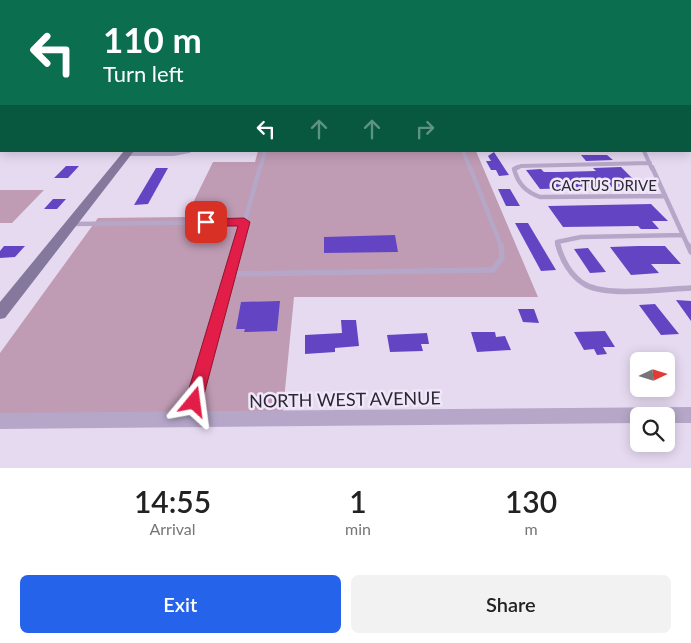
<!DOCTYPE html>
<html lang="en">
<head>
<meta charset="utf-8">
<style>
	:root { --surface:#fff; --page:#f2f2f2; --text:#222; --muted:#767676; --accent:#2563eb }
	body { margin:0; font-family:Lato,sans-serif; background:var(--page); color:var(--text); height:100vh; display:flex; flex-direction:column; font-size:19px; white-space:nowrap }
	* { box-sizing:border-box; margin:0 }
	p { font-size:16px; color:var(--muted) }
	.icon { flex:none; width:28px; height:28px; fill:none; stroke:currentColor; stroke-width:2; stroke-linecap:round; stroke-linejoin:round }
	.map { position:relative; height:468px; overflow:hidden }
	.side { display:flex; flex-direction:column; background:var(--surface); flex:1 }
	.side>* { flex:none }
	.hud { position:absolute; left:0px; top:0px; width:691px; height:152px; box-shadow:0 2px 12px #0003; background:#0b6e4f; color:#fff; overflow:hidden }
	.needle { width:32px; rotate:86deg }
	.controls { position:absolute; left:630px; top:352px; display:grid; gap:10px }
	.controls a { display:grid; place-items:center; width:45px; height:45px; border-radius:8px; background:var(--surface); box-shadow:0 2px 12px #0003; font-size:25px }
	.pin { position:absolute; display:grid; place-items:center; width:42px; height:42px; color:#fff; margin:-21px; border-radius:10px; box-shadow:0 2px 8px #0006 }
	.me { position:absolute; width:55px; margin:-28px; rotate:16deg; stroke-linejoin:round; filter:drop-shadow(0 0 4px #0008) }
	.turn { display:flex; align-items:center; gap:18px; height:105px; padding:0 20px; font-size:22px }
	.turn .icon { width:65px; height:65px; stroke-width:2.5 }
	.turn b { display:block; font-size:35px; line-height:42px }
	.lanes { display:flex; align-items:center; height:48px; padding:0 20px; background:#0003; justify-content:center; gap:25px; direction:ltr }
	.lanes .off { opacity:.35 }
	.eta { display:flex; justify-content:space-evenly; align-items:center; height:85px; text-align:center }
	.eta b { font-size:30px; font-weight:600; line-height:35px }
	.cta { display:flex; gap:10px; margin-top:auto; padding:10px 20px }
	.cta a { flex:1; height:58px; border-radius:8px; background:var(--accent); color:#fff; font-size:20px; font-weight:600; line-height:58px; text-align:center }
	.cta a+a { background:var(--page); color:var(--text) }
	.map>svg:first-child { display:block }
	.green { fill:#c09bb4 }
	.building { fill:#6345c4 }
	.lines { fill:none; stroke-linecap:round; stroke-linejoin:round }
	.lane-far3 { stroke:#b6a7c9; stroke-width:4 }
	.lane-far2 { stroke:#b6a7c9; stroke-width:4.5 }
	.lane-far1 { stroke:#b6a7c9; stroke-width:5.5 }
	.lane { stroke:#b6a7c9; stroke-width:8 }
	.street { fill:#b6a7c9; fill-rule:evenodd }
	.secondary { fill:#85789d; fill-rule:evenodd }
	.route { fill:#e11d48; stroke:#92132f }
	.labels { text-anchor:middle; stroke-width:5; stroke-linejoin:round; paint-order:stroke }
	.street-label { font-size:15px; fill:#2c2735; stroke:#f0e7f9 }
	.near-street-label { font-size:18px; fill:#2c2735; stroke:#f0e7f9 }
</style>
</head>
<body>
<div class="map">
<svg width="691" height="468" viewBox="0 0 691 468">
	<rect width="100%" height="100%" fill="#e6daf1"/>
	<path class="green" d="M258 151H476L538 297H294L282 421 0 424V353L98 218 186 217 213 162H255Z
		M0 190H44L12 223H0Z"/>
	<path class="building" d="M494 152 505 169 509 175 499 176 496 170H491L486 161H491L488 156Z
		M581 155H607L613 160 586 161Z
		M66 166H79L68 178H54Z
		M621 167 640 186 540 189 526 170 541 169 544 172H557L596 171 593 168Z
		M156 168H168L148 204 134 205Z
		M498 189H510L520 206H506Z
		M53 199H66L57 209H44Z
		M651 204 668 221H652L659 229H641L638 226 563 227 548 206Z
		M515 223H528L556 270 541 271Z
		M395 235 398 252 324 253V237Z
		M4 246H25L15 257 0 258V251Z
		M638 246H665L681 264H651L659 273 631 275 610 247Z
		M588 248 606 272 590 273 574 249Z
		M676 300 691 301V321Z
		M280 301 277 331 244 332 245 329H236L241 302Z
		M655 304 679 334 661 335 639 305Z
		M518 309H534L539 323 523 322Z
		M341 320H356L359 346 335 348V352L305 354V335L342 333Z
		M605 331 615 347H603L607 354 597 355 594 349 584 350 574 332Z
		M471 332H495L496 337 505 336 511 350 477 352Z
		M427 333 429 344H421L423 351 390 352 387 335Z"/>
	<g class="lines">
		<path class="lane-far3" d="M463 151 470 169
			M644 151 652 169
			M127 154H173L189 151
			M260 169 265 151
			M515 169 521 166 650 163"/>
		<path class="lane-far2" d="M470 167 501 246
			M518 167 514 169C518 184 526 192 540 197L665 196
			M652 167 688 246
			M71 224 244 222
			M238 246 260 167
			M558 246 557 242 581 237 683 235"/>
		<path class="lane-far1" d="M558 245C562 260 571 277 586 285 609 297 665 289 691 288
			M688 245 691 252
			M230 274 493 270 502 258 501 245
			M210 344 238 245"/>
		<path class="lane" d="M189 417 210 343"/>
		<path class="street" d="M691 407V423H666V416H639V423L0 429V413Z"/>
		<path class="secondary" d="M124 151H134L5 318 0 319V302Z"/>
	</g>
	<linearGradient id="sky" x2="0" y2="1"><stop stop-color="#90b2bc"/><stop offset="0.47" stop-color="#f4eef9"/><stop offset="1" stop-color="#f4eef9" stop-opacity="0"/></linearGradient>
	<rect width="691" height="125" fill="url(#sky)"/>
	<path class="route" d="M244 218 250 222 202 402 199 408 194 410 188 408 185 402 238 226H206L200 222 206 219Z"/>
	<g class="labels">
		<g class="street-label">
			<text x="604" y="191">CACTUS DRIVE</text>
		</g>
		<g class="near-street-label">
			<text transform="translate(345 400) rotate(-1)" y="6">NORTH WEST AVENUE</text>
		</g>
	</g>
</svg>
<div class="controls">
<a><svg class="needle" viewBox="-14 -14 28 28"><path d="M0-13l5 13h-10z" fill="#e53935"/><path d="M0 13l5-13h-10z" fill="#767676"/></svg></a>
<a><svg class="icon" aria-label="search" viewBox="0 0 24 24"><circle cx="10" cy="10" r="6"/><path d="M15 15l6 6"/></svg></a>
</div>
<div class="pin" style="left:206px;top:222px;background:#d93025"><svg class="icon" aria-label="arrive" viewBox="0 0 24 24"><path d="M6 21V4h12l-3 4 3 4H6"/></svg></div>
<svg class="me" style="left:194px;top:402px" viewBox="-20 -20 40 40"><path d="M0-17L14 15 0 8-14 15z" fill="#e11d48" stroke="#fff" stroke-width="4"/></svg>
<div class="hud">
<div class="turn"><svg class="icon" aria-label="left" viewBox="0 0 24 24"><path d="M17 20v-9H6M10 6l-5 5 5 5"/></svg><div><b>110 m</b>Turn left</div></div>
<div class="lanes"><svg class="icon" aria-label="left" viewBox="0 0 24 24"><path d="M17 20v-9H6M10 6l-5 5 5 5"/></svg><svg class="icon off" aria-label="ahead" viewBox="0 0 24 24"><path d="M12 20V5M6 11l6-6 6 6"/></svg><svg class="icon off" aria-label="ahead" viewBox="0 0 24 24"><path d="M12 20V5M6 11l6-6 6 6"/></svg><svg class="icon off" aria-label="right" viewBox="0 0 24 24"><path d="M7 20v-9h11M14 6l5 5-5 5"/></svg></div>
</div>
</div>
<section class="side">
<div class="eta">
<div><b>14:55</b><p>Arrival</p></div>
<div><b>1</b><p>min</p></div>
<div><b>130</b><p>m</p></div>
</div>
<div class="cta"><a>Exit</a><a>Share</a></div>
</section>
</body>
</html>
